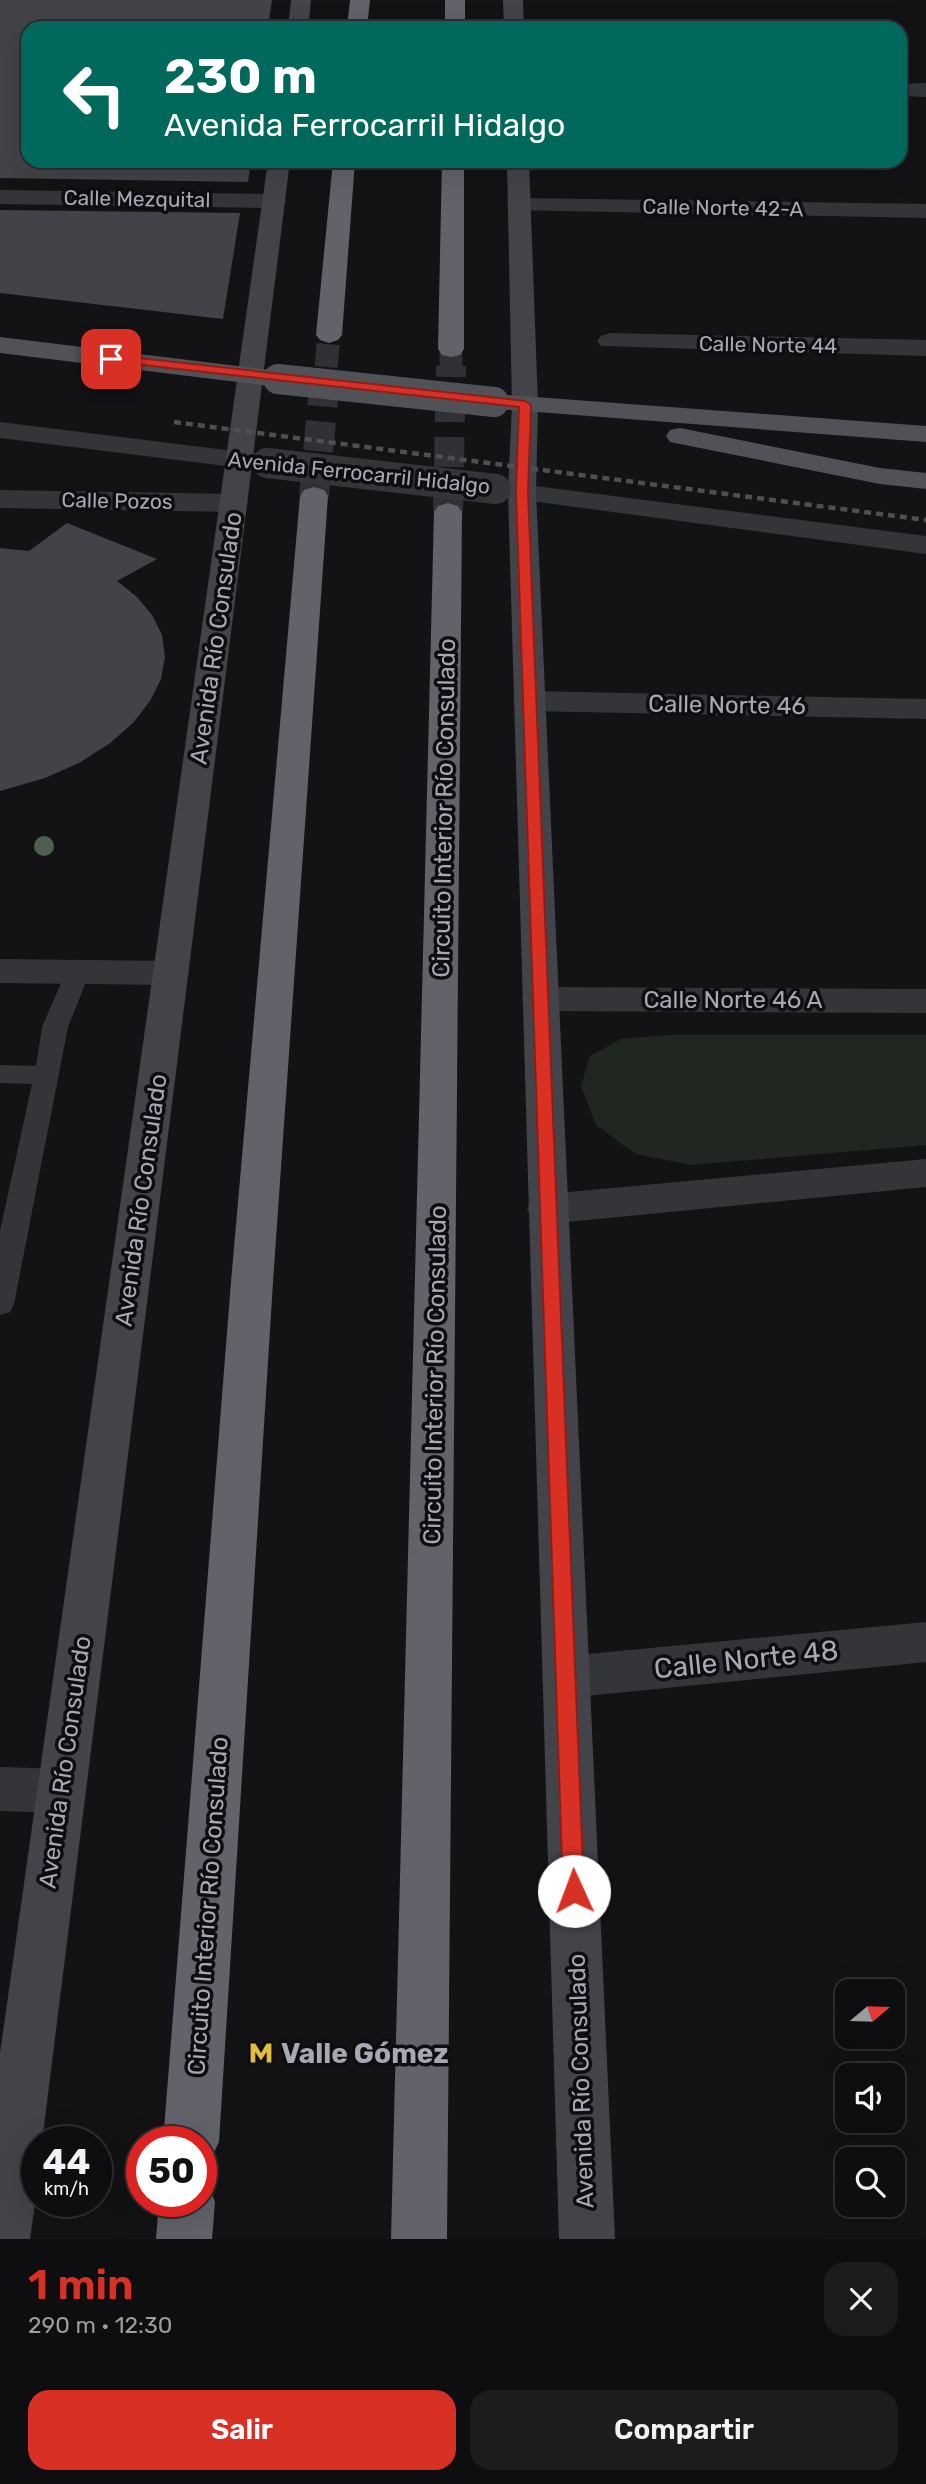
<!DOCTYPE html>
<html lang="es">
<head>
<meta charset="utf-8">
<style>
	:root { --surface:#0e0e10; --page:#1c1c1e; --text:#f1f3f6; --muted:#9b9c9f; --line:#2e2e30; --accent:#d93025 }
	body { margin:0; font-family:Rubik,sans-serif; background:var(--page); color:var(--text); height:100vh; display:flex; flex-direction:column; font-size:26px; white-space:nowrap }
	* { box-sizing:border-box; margin:0 }
	p { font-size:23px; color:var(--muted) }
	.icon { flex:none; width:38px; height:38px; fill:none; stroke:currentColor; stroke-width:2; stroke-linecap:round; stroke-linejoin:round }
	.map { position:relative; height:2239px; overflow:hidden }
	.details { display:flex; flex-direction:column; background:var(--surface); flex:1 }
	.details>* { flex:none }
	.guide { position:absolute; left:21px; top:21px; width:886px; height:147px; border-radius:21px; box-shadow:0 7px 28px #0002,0 0 0 2px var(--line); background:#00695c; color:#fff; overflow:hidden }
	.needle { width:46px; rotate:71deg }
	.buttons { position:absolute; left:835px; top:1979px; display:grid; gap:14px }
	.buttons a { display:grid; place-items:center; width:70px; height:70px; border-radius:14px; background:var(--surface); box-shadow:0 7px 28px #0002,0 0 0 2px var(--line); font-size:35px }
	.speed { position:absolute; left:21px; top:2126px; display:flex; gap:14px; font-size:35px; font-weight:700; text-align:center }
	.speed>* { display:grid; place-content:center; width:91px; height:91px; border-radius:50%; background:var(--surface); box-shadow:0 7px 28px #0002,0 0 0 2px var(--line); line-height:1 }
	.speed small { font-size:18px; font-weight:400 }
	.speed .limit { border:10px solid #d22; background:#fff; color:#111 }
	.pin { position:absolute; display:grid; place-items:center; width:60px; height:60px; color:#fff; margin:-30px; border-radius:14px; box-shadow:0 4px 10px #0006 }
	.me { position:absolute; width:77px; margin:-38px; rotate:358deg; stroke-linejoin:round; filter:drop-shadow(0 0 5px #0008) }
	.turn { display:flex; align-items:center; gap:24px; height:147px; padding:0 28px; font-size:32px }
	.turn .icon { width:91px; height:91px; stroke-width:2.5 }
	.turn b { display:block; font-size:49px; line-height:60px }
	.round { display:grid; place-items:center; flex:none; width:74px; height:74px; border-radius:21px; background:var(--page) }
	.head { display:flex; align-items:center; justify-content:space-between; height:119px; padding:0 28px }
	h1 { font-size:42px; font-weight:600; line-height:52px; color:var(--accent) }
	.primary-button { display:flex; gap:14px; margin-top:auto; padding:14px 28px }
	.primary-button a { flex:1; height:80px; border-radius:21px; background:var(--accent); color:#fff; font-size:28px; font-weight:600; line-height:80px; text-align:center }
	.primary-button a+a { background:var(--page); color:var(--text) }
	.map>svg:first-child { display:block }
	.green { fill:#202721 }
	.building { fill:#424348 }
	.lines { fill:none; stroke-linecap:round; stroke-linejoin:round }
	.motorway-tunnel-far1 { stroke:#303135; stroke-width:23; stroke-dasharray:23 11; stroke-linecap:butt }
	.motorway-tunnel { stroke:#303135; stroke-width:30; stroke-dasharray:30 15; stroke-linecap:butt }
	.service { fill:#343539; fill-rule:evenodd }
	.minor { fill:#343539; fill-rule:evenodd }
	.tertiary { fill:#343539; fill-rule:evenodd }
	.secondary { fill:#434449; fill-rule:evenodd }
	.primary { fill:#515258; fill-rule:evenodd }
	.motorway { fill:#61626a; fill-rule:evenodd }
	.rail { stroke:#4e4f54; stroke-width:4.5; stroke-dasharray:7 5; stroke-linecap:butt }
	.tertiary-bridge { stroke:#343539; stroke-width:30 }
	.primary-bridge { stroke:#515258; stroke-width:30 }
	.tree { fill:#4e5f52 }
	.route { fill:#d93025; stroke:#8d1f18; stroke-width:2 }
	.labels { text-anchor:middle; stroke-width:7; stroke-linejoin:round; paint-order:stroke }
	.far-street-label { font-size:21px; fill:#a6a9b4; stroke:#0e0e10 }
	.street-label { font-size:24px; fill:#a6a9b4; stroke:#0e0e10 }
	.near-street-label { font-size:28px; fill:#a6a9b4; stroke:#0e0e10 }
	.near-poi-label { font-size:28px; font-weight:bold; fill:#a6a9b4; stroke:#0e0e10; text-anchor:start }
</style>
</head>
<body>
<div class="map">
<svg width="926" height="2239" viewBox="0 0 926 2239">
	<rect width="100%" height="100%" fill="#131315"/>
	<path class="green" d="M667 1035H926V1145L691 1165 636 1154 596 1125 581 1086 590 1056 621 1039Z"/>
	<path class="building" d="M0 0H272L268 28H28V161H251L248 182 0 178Z
		M0 210 240 213 223 319 0 293Z
		M67 523 157 559 117 581 137 597 152 615 162 635 165 657 161 679 150 701 133 723 109 744 79 763 45 778 0 791V548L29 551Z"/>
	<g class="lines">
		<path class="motorway-tunnel-far1" d="M326 367 329 335
			M451 367V349"/>
		<path class="motorway-tunnel" d="M314 496 326 366
			M448 512 451 366"/>
		<path class="service" d="M78 964 87 966 90 972 68 1027 14 1304 10 1312 0 1315V1231L32 1084 0 1083V1065L36 1066 42 1027 66 972 69 966Z"/>
		<path class="minor" d="M926 83V97L900 96V84Z
			M0 190 274 194 282 196 286 201 282 206 274 208 0 204Z
			M519 198 926 204V218L511 210 507 205 511 200Z
			M610 333 926 340V356L601 346 597 341 601 336Z
			M0 490 234 494 244 497 248 503 244 509 234 512 0 508Z
			M529 691 926 699V719L529 711 518 708 513 701 518 694Z
			M0 959 171 961 184 965 189 973 184 981 171 985 0 983Z
			M540 987 926 989V1013L540 1011 527 1008 522 999 527 990Z
			M926 1159V1187L547 1224 533 1219 527 1209 533 1199 547 1194Z
			M926 1622V1662L566 1698 549 1692 542 1677 549 1662 566 1656Z
			M0 1767 61 1769 78 1775 86 1791 78 1807 61 1813 0 1811Z"/>
		<path class="tertiary" d="M0 422 267 455 277 457 281 463 277 469 267 471 0 438Z
			M496 481 926 536V554L486 495 482 489 486 483Z"/>
		<path class="secondary" d="M291 0H311L308 28H288Z
			M503 0H523L524 28H504Z
			M268 161H290L42 2142H37V2188L30 2239H0V2053Z
			M507 161H529L538 405 536 492 615 2239H559L508 492 512 405Z"/>
		<path class="primary" d="M0 337 278 371 287 373 291 379 287 385 278 387 0 353Z
			M494 394 926 426V442L484 408 481 402 484 396Z
			M680 428 880 468 926 473V489L880 484 670 442 666 436 670 430Z"/>
		<path class="motorway" d="M350 0H370L367 28H347Z
			M445 0H465V28H445Z
			M333 161H355L342 335 338 340 329 343 320 340 316 335Z
			M442 161H464V349L460 355 451 357 442 355 438 349Z
			M314 487 324 490 328 496 273 1282 219 2142 210 2161 201 2165V2142H163L231 1282 300 496 304 490Z
			M448 503 458 506 462 512 447 2239H391L434 512 438 506Z
			M201 2180 207 2182 215 2202 212 2239H156L159 2202H201Z"/>
		<path class="rail" d="M174 422 926 520"/>
		<path class="tertiary-bridge" d="M267 463 496 489"/>
		<path class="primary-bridge" d="M278 379 494 402"/>
	</g>
	<circle class="tree" cx="44" cy="846" r="10"/>
	<path class="route" d="M111 355 525 401 531 405 528 492 584 1891 581 1898 574 1901 566 1898 563 1891 516 492 519 407 107 361V356Z"/>
	<defs>
		<g id="metro-bare" transform="scale(1.89)"><path d="M-5.5 5V-5H-3L0 0L3-5H5.5V5H3V-.5L0 4L-3-.5V5Z" fill="#e3bb3d" stroke="#0e0e10" stroke-width="2.5" paint-order="stroke"/></g>
	</defs>
	<g fill-rule="evenodd">
		<use href="#metro-bare" x="261" y="2053"/>
	</g>
	<g class="labels">
		<g class="far-street-label">
			<text transform="translate(137 199) rotate(1)" y="7">Calle Mezquital</text>
			<text transform="translate(723 208) rotate(1)" y="7">Calle Norte 42-A</text>
			<text transform="translate(768 345) rotate(1)" y="7">Calle Norte 44</text>
			<text transform="translate(359 473) rotate(6)" y="7">Avenida Ferrocarril Hidalgo</text>
			<text transform="translate(117 501) rotate(1)" y="7">Calle Pozos</text>
		</g>
		<g class="street-label">
			<text transform="translate(216 638) rotate(-82)" y="8">Avenida Río Consulado</text>
			<text transform="translate(727 705) rotate(1)" y="8">Calle Norte 46</text>
			<text transform="translate(444 808) rotate(-89)" y="8">Circuito Interior Río Consulado</text>
			<text x="733" y="1008">Calle Norte 46 A</text>
			<text transform="translate(141 1200) rotate(-82)" y="8">Avenida Río Consulado</text>
			<text transform="translate(435 1375) rotate(-89)" y="8">Circuito Interior Río Consulado</text>
			<text transform="translate(65 1762) rotate(-82)" y="8">Avenida Río Consulado</text>
			<text transform="translate(208 1906) rotate(-86)" y="8">Circuito Interior Río Consulado</text>
			<text transform="translate(581 2081) rotate(-92)" y="8">Avenida Río Consulado</text>
		</g>
		<g class="near-street-label">
			<text transform="translate(746 1659) rotate(-6)" y="10">Calle Norte 48</text>
		</g>
		<g class="near-poi-label">
			<text x="281" y="2063">Valle Gómez</text>
		</g>
	</g>
</svg>
<div class="buttons">
<a><svg class="needle" viewBox="-14 -14 28 28"><path d="M0-13l5 13h-10z" fill="#e53935"/><path d="M0 13l5-13h-10z" fill="#9b9c9f"/></svg></a>
<a><svg class="icon" aria-label="sound" viewBox="0 0 24 24"><path d="M4 9h4l5-4v14l-5-4H4zM17 9q2 3 0 6"/></svg></a>
<a><svg class="icon" aria-label="search" viewBox="0 0 24 24"><circle cx="10" cy="10" r="6"/><path d="M15 15l6 6"/></svg></a>
</div>
<div class="speed"><div>44<small>km/h</small></div><div class="limit">50</div></div>
<div class="pin" style="left:111px;top:359px;background:#d93025"><svg class="icon" aria-label="arrive" viewBox="0 0 24 24"><path d="M6 21V4h12l-3 4 3 4H6"/></svg></div>
<svg class="me" style="left:574px;top:1891px" viewBox="-20 -20 40 40"><circle r="19" fill="#fff"/><path d="M0-13L10 11 0 6-10 11z" fill="#d93025"/></svg>
<div class="guide">
<div class="turn"><svg class="icon" aria-label="left" viewBox="0 0 24 24"><path d="M17 20v-9H6M10 6l-5 5 5 5"/></svg><div><b>230 m</b>Avenida Ferrocarril Hidalgo</div></div>
</div>
</div>
<section class="details">
<div class="head"><div><h1>1 min</h1><p>290 m · 12:30</p></div><a class="round"><svg class="icon" aria-label="close" viewBox="0 0 24 24"><path d="M6 6l12 12M18 6L6 18"/></svg></a></div>
<div class="primary-button"><a>Salir</a><a>Compartir</a></div>
</section>
</body>
</html>
